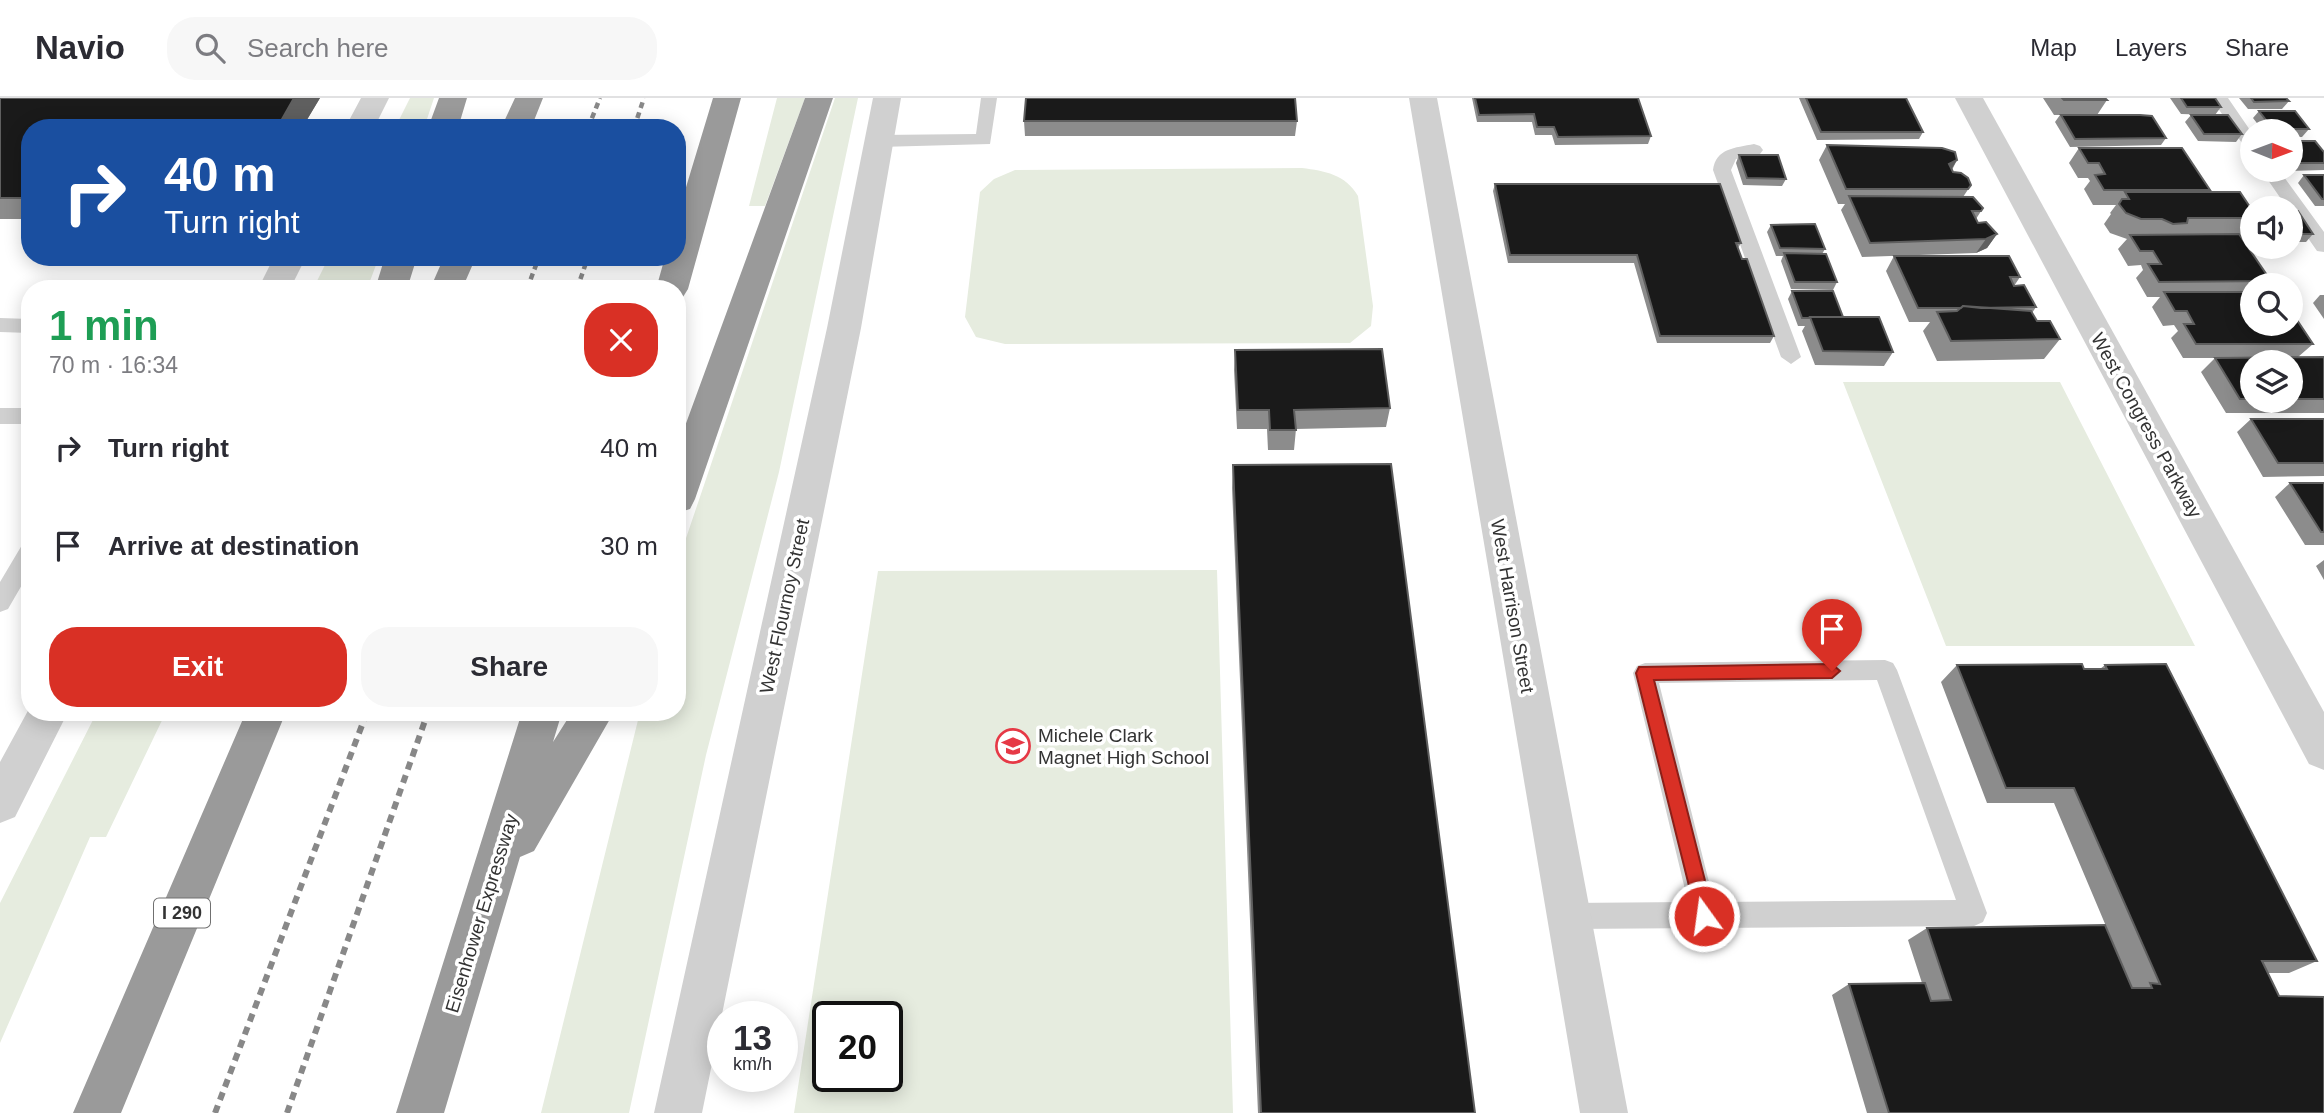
<!DOCTYPE html>
<html lang="en">
<head>
<meta charset="utf-8">
<style>
	:root { --surface:#fff; --page:#f7f7f7; --text:#2b2b33; --muted:#7c7c81; --line:#e1e1e2; --accent:#d93025 }
	body { margin:0; font-family:Helvetica,sans-serif; background:var(--page); color:var(--text); height:100vh; display:flex; flex-direction:column; font-size:26px; white-space:nowrap }
	* { box-sizing:border-box; margin:0 }
	p { font-size:23px; color:var(--muted) }
	.icon { flex:none; width:38px; height:38px; fill:none; stroke:currentColor; stroke-width:2; stroke-linecap:round; stroke-linejoin:round }
	.map { position:relative; flex:1; overflow:hidden }
	.side { position:absolute; left:21px; top:182px; width:665px; height:441px; display:flex; flex-direction:column; background:var(--surface); border-radius:28px; box-shadow:0 4px 18px #0003 }
	.side>* { flex:none }
	.hud { position:absolute; left:21px; top:21px; width:665px; height:147px; border-radius:28px; box-shadow:0 4px 18px #0003; background:#1a4fa0; color:#fff; overflow:hidden }
	.needle { width:46px; rotate:91deg }
	.buttons { position:absolute; left:2240px; top:21px; display:grid; gap:14px }
	.buttons a { display:grid; place-items:center; width:63px; height:63px; border-radius:50%; background:var(--surface); box-shadow:0 4px 18px #0003; font-size:35px }
	.speed { position:absolute; left:707px; top:903px; display:flex; gap:14px; font-size:35px; font-weight:700; text-align:center }
	.speed>* { display:grid; place-content:center; width:91px; height:91px; border-radius:50%; background:var(--surface); box-shadow:0 4px 18px #0003; line-height:1 }
	.speed small { font-size:18px; font-weight:400 }
	.speed .limit { border:4px solid #111; border-radius:10px; background:#fff; color:#111 }
	.pin { position:absolute; display:grid; place-items:center; width:60px; height:60px; color:#fff; margin:-72px -30px; border-radius:50% 50% 50% 0; rotate:-45deg; box-shadow:0 0 7px #0007 }
	.pin .icon { rotate:45deg }
	.me { position:absolute; width:77px; margin:-38px; rotate:346deg; stroke-linejoin:round; filter:drop-shadow(0 0 5px #0008) }
	.turn { display:flex; align-items:center; gap:24px; height:147px; padding:0 28px; font-size:32px }
	.turn .icon { width:91px; height:91px; stroke-width:2.5 }
	.turn b { display:block; font-size:49px; line-height:60px }
	.round { display:grid; place-items:center; flex:none; width:74px; height:74px; border-radius:28px; background:var(--page) }
	.summary { display:flex; align-items:center; justify-content:space-between; height:119px; padding:0 28px }
	h1 { font-size:42px; font-weight:600; line-height:52px; color:#1e9e55 }
	.action { display:flex; gap:14px; margin-top:auto; padding:14px 28px }
	.action a { flex:1; height:80px; border-radius:28px; background:var(--accent); color:#fff; font-size:28px; font-weight:600; line-height:80px; text-align:center }
	.action a+a { background:var(--page); color:var(--text) }
	ul { padding:0; list-style:none }
	li { display:flex; align-items:center; gap:21px; height:98px; padding:0 28px }
	li div { flex:1 }
	li b { display:block; font-size:26px }
	li em { font-style:normal }
	header { display:flex; align-items:center; gap:42px; box-sizing:border-box; height:98px; padding:0 35px; background:var(--surface); border-bottom:2px solid var(--line) }
	header strong { font-size:33px }
	nav { display:flex; gap:38px; margin-inline-start:auto; font-size:24px }
	.search { width:490px; height:63px; background:var(--page); display:flex; align-items:center; gap:18px; box-sizing:border-box; padding:0 24px; border-radius:28px; color:var(--muted); font-size:26px }
	.map>svg:first-child { display:block }
	.green { fill:#e6ecdf; fill-rule:evenodd }
	.lines { fill:none; stroke-linecap:round; stroke-linejoin:round }
	.service { fill:#d0d0d0; fill-rule:evenodd }
	.minor { fill:#d0d0d0; fill-rule:evenodd }
	.tertiary { fill:#d0d0d0; fill-rule:evenodd }
	.motorway { fill:#9a9a9a; fill-rule:evenodd }
	.rail-far1 { stroke:#888; stroke-width:4.5; stroke-dasharray:6 4.5; stroke-linecap:butt }
	.rail { stroke:#888; stroke-width:6; stroke-dasharray:8 6; stroke-linecap:butt }
	.wall { fill:#8c8c8c; fill-rule:evenodd }
	.shaded-wall { fill:#5f5f5f }
	.building { fill:#1a1a1a; stroke:#5f5f5f; stroke-width:2 }
	.route { fill:#d93025; stroke:#8d1f18; stroke-width:2 }
	.labels { text-anchor:middle; stroke-width:7; stroke-linejoin:round; paint-order:stroke }
	.shield { fill:#fff; stroke:#707070; stroke-width:2 }
	.shield-label { font-size:18px; font-weight:bold; fill:#333 }
	.street-label { font-size:19px; fill:#333; stroke:#fff }
	.poi-label { font-size:19px; fill:#333; stroke:#fff; text-anchor:start }
</style>
</head>
<body>
<header>
<strong>Navio</strong>
<div class="search"><svg class="icon" aria-label="search" viewBox="0 0 24 24"><circle cx="10" cy="10" r="6"/><path d="M15 15l6 6"/></svg>Search here</div>
<nav><a>Map</a><a>Layers</a><a>Share</a></nav>
</header>
<div class="map">
<svg width="2324" height="1015" viewBox="0 0 2324 1015">
	<rect width="100%" height="100%" fill="#fff"/>
	<path class="green" d="M410 0H434L424 30H395Z
		M777 0H805L765 108H749Z
		M835 0H858L779 374 706 657 629 1015H541L640 614H677V471L681 455Z
		M1302 70C1325 73 1345 76 1358 98L1373 208 1371 228 1350 245 1005 246 976 239 965 219 980 94 994 81 1015 72Z
		M329 159H379L367 191H313Z
		M1843 284H2060L2195 548H1946Z
		M1217 472 1233 1015H794L878 473ZM828 919H887V978H828Z
		M97 614H166L106 739H90L0 945V805Z"/>
	<g class="lines">
		<path class="service" d="M981 0H997L990 46 879 49 870 43 879 37 976 36Z
			M2211 0H2228L2252 35V53L2246 51Z
			M1754 46 1760 48 1763 52 1760 56 1736 61 1731 72 1801 259 1791 266 1781 259 1713 72C1716 50 1735 50 1754 46Z
			M2261 72H2279L2324 134V154L2317 153Z
			M0 220 30 221V235L0 234Z
			M0 310H30V326H0Z
			M30 444V473L8 511 0 514V484L22 447Z
			M1885 562 1893 565 1897 572 1987 815 1983 824 1974 828 1568 831 1559 827 1555 818 1559 809 1568 805 1688 804 1633 575 1637 568 1645 565ZM1877 582 1956 802 1714 804 1659 585Z"/>
		<path class="minor" d="M1955 0H1983L2324 614V672L2309 666Z"/>
		<path class="tertiary" d="M361 0H389L374 30H345Z
			M873 0H901L861 230 702 1015H654L827 230Z
			M1409 0H1437L1628 1015H1580Z
			M274 159H306L290 191H258Z
			M30 609V614H68L15 719 0 725V664Z"/>
		<path class="motorway" d="M439 0H467L458 30H428Z
			M515 0H543L531 30H501Z
			M713 0H741L688 191 683 199 677 201V191H656L665 159H677V119Z
			M805 0H833L695 401 690 411 677 415V350Z
			M385 159H417L407 191H375Z
			M444 159H476L462 191H430Z
			M246 614H286L121 1015H73Z
			M522 614H562L553 644 572 614H614L534 753 520 759 444 1015H396Z"/>
		<path class="rail-far1" d="M588 30 600 0
			M634 30 644 0
			M527 191 539 159
			M577 191 588 159"/>
		<path class="rail" d="M215 1015 367 614
			M287 1015 428 614"/>
	</g>
	<path class="wall" d="M0 0H320L302 30H30V121H0Z
		M1472 0H1638L1651 38 1648 46 1555 47 1552 37H1535L1532 24H1477Z
		M1799 0H1906L1923 34 1919 41 1817 42Z
		M2043 0H2105L2107 2 2097 17 2166 40 2161 47 2070 49 2055 24 2060 17H2054Z
		M2170 0H2215L2221 9 2215 17 2181 16Z
		M2239 0H2286L2289 3 2282 11H2248Z
		M2259 13 2309 31 2302 39H2291V33H2263L2253 20Z
		M2191 17 2242 36 2236 44 2198 43 2185 24Z
		M1024 23H1297L1295 38H1025Z
		M2291 43 2324 54V72L2289 73 2288 72H2291Z
		M1827 47 1957 62 1952 72 1953 74 1971 87 1963 99 1983 110 1976 121 1978 125 1997 136 1987 150 1976 155 1862 159 1841 112 1845 106H1838L1819 62Z
		M2079 50 2210 92 2208 94 2252 112V126L2241 139 2271 183 2268 187H2252V226L2313 246 2298 259H2324V315H2226L2201 274 2215 260H2236H2183L2171 240 2178 233 2174 227 2163 228 2152 209 2160 199H2147L2136 180 2143 172 2141 167 2128 168 2118 151 2127 141 2110 135 2104 126 2111 116 2110 115 2116 107H2093L2084 91 2090 83 2088 80H2078L2069 65ZM2252 264H2291V303H2252Z
		M1739 57 1786 81 1782 88 1743 87 1736 65Z
		M2304 77H2324V108H2315L2298 85Z
		M1495 86 1741 145 1738 150 1774 238 1770 245H1657L1634 165H1508L1493 93Z
		M2291 113 2313 136 2306 144H2291Z
		M1771 127 1825 151 1822 156 1837 184 1833 192 1791 191 1781 163 1783 158H1776L1767 134Z
		M1894 158 2020 179 2014 188 2036 209 2032 215 2037 223 2060 241 2044 261 1937 263 1923 233 1930 224H1909L1886 173Z
		M152 159H228L227 160Z
		M1792 193 1843 219 1893 254 1884 268 1815 267 1802 233 1805 228H1798L1788 201Z
		M2320 197H2324V221L2313 205Z
		M1235 252 1390 310 1386 329 1296 331 1294 352H1268L1267 331H1237L1234 272Z
		M2251 321H2324V378L2263 379 2237 334Z
		M1233 367 1475 1015H1258L1232 390Z
		M2290 385H2324V447H2305L2275 399Z
		M2324 462V482L2316 468Z
		M1957 567 2100 571 2105 567 2317 863 2289 875H2267L2324 1015H1867L1832 897 1849 886 1922 885 1908 842 1927 830 2130 885 2054 705H1987L1941 584Z"/>
	<path class="shaded-wall" d="M294 0H320L302 30H277Z
		M1957 62 1948 77 1949 66Z
		M1997 136 1987 150 1976 155 1986 141Z"/>
	<path class="building" d="M0 0H294L277 30H30V100H0Z
		M1026 0H1295L1297 23H1024Z
		M1475 0H1638L1651 38 1558 39 1554 29H1537L1534 16 1479 17Z
		M1806 0H1906L1923 34H1821Z
		M2062 0H2105L2107 2H2064Z
		M2181 0H2215L2221 9H2187Z
		M2251 0H2286L2289 3 2254 4Z
		M2259 13H2295L2309 31H2273Z
		M2061 17H2140L2152 18 2166 40 2075 41Z
		M2191 17H2228L2242 36H2204Z
		M2291 43H2315L2324 54V65H2296L2291 59Z
		M1827 47 1942 50 1955 54 1957 62 1949 66 1953 74 1961 75 1968 80 1971 87 1968 91H1846Z
		M2079 50H2182L2210 92H2104L2095 77 2105 76 2099 65H2088Z
		M1739 57H1778L1786 81 1747 80Z
		M2304 77H2324V101H2322Z
		M1495 86H1720L1741 145H1736L1742 161H1747L1774 238H1660L1637 157H1510Z
		M2125 94H2240L2252 112V120H2188L2187 125 2173 126 2162 121H2141L2126 115 2119 106 2122 101H2129Z
		M1849 98 1973 99 1983 110 1981 113H1972L1978 125 1986 124 1997 136 1986 141 1870 145Z
		M2291 113H2298L2313 136H2291Z
		M1815 126 1825 151 1780 150 1771 127Z
		M2239 136 2271 183 2159 184 2148 166H2161L2153 153H2140L2130 137Z
		M1784 155 1826 156 1837 184H1795Z
		M1894 158H2009L2020 179H2010L2014 188 2024 187 2036 209 1981 210 1963 208 1961 210H1918Z
		M1792 193H1833L1843 219H1810L1809 220H1802Z
		M2164 194H2252V226H2291V213L2313 246H2196L2184 226H2194L2187 213H2175Z
		M1963 208 2031 213 2037 223H2050L2060 241 1951 243 1937 214 1957 213Z
		M1810 219H1879L1893 254 1823 253Z
		M1382 251 1390 310 1294 312 1296 332H1270L1269 312H1238L1235 252Z
		M2324 259V301H2291V264H2252V301H2240L2215 260Z
		M2251 321H2324V365H2278Z
		M1391 366 1475 1015H1261L1233 367Z
		M2290 385H2324V434H2321Z
		M2082 566 2084 571H2107L2105 567 2166 566 2317 863H2262L2279 898 2324 899V1015H1889L1849 886 1925 885 1931 903 1951 902 1927 830 2105 827 2132 890H2152L2150 885 2160 886 2074 690H2006L1957 567Z"/>
	<path class="route" d="M1832 566 1840 573 1832 580 1654 582 1714 818 1711 824 1704 827 1698 824 1636 575 1639 569Z"/>
	<defs>
		<g id="school-ring" transform="scale(1.75)"><circle r="9.5" fill="#fff" stroke="#e63946" stroke-width="1.5"/><path d="M0-5L7-2L0 1L-7-2ZM-4 1L0 2.5L4 1V4Q0 6-4 4Z" fill="#e63946"/></g>
	</defs>
	<g fill-rule="evenodd">
		<use href="#school-ring" x="1013" y="648"/>
	</g>
	<g class="labels">
		<rect class="shield" x="154" y="800.5" width="56" height="29" rx="5"/>
		<g class="shield-label">
			<text x="182" y="821">I 290</text>
		</g>
		<g class="street-label">
			<text transform="translate(2147 327) rotate(61)" y="7">West Congress Parkway</text>
			<text transform="translate(784 508) rotate(-78)" y="7">West Flournoy Street</text>
			<text transform="translate(1513 508) rotate(80)" y="7">West Harrison Street</text>
			<text transform="translate(481 815) rotate(-73)" y="7">Eisenhower Expressway</text>
		</g>
		<g class="poi-label">
			<text x="1038" y="644">Michele Clark<tspan x="1038" dy="22">Magnet High School</tspan></text>
		</g>
	</g>
</svg>
<div class="buttons">
<a><svg class="needle" viewBox="-14 -14 28 28"><path d="M0-13l5 13h-10z" fill="#e53935"/><path d="M0 13l5-13h-10z" fill="#7c7c81"/></svg></a>
<a><svg class="icon" aria-label="sound" viewBox="0 0 24 24"><path d="M4 9h4l5-4v14l-5-4H4zM17 9q2 3 0 6"/></svg></a>
<a><svg class="icon" aria-label="search" viewBox="0 0 24 24"><circle cx="10" cy="10" r="6"/><path d="M15 15l6 6"/></svg></a>
<a><svg class="icon" aria-label="layers" viewBox="0 0 24 24"><path d="M12 4l9 5-9 5-9-5zM3 14l9 5 9-5"/></svg></a>
</div>
<div class="speed"><div>13<small>km/h</small></div><div class="limit">20</div></div>
<div class="pin" style="left:1832px;top:573px;background:#d93025"><svg class="icon" aria-label="arrive" viewBox="0 0 24 24"><path d="M6 21V4h12l-3 4 3 4H6"/></svg></div>
<svg class="me" style="left:1704px;top:818px" viewBox="-20 -20 40 40"><circle r="17" fill="#d93025" stroke="#fff" stroke-width="3"/><path d="M0-11L8 9 0 5-8 9z" fill="#fff"/></svg>
<div class="hud">
<div class="turn"><svg class="icon" aria-label="right" viewBox="0 0 24 24"><path d="M7 20v-9h11M14 6l5 5-5 5"/></svg><div><b>40 m</b>Turn right</div></div>
</div>
<section class="side">
<div class="summary"><div><h1>1 min</h1><p>70 m · 16:34</p></div><a class="round" style="background:#d93025;color:#fff"><svg class="icon" aria-label="close" viewBox="0 0 24 24"><path d="M6 6l12 12M18 6L6 18"/></svg></a></div>
<ul>
<li><svg class="icon" aria-label="right" viewBox="0 0 24 24"><path d="M7 20v-9h11M14 6l5 5-5 5"/></svg><div><b>Turn right</b></div><em>40 m</em></li>
<li><svg class="icon" aria-label="arrive" viewBox="0 0 24 24"><path d="M6 21V4h12l-3 4 3 4H6"/></svg><div><b>Arrive at destination</b></div><em>30 m</em></li>
</ul>
<div class="action"><a>Exit</a><a>Share</a></div>
</section>
</div>
</body>
</html>
